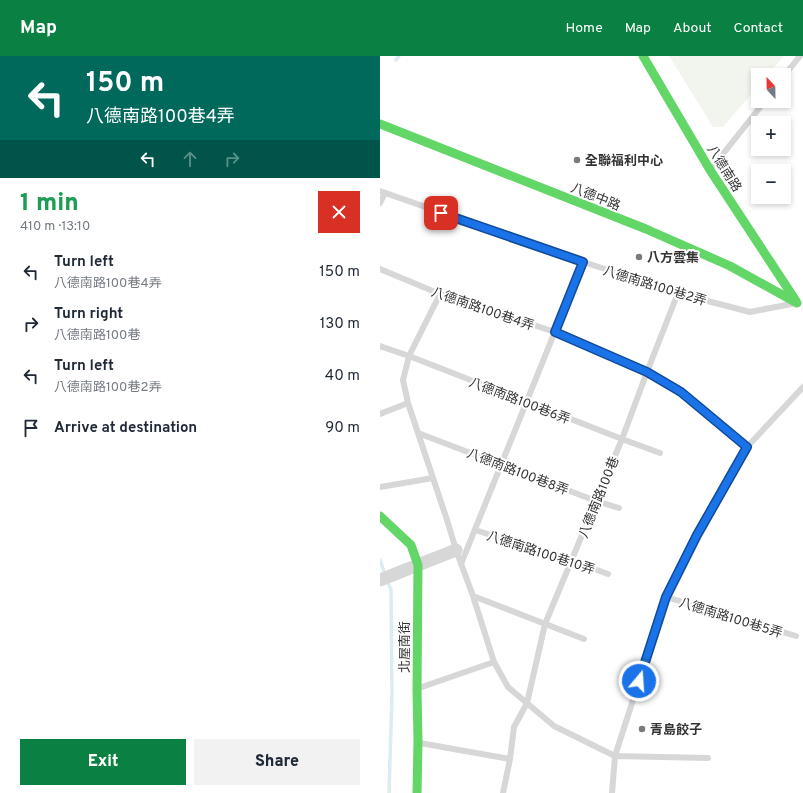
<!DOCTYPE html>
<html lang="en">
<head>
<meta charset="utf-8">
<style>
	:root { --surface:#fff; --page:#f2f2f3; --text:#1f2937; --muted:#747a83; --accent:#0b8043 }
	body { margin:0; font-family:Overpass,"Noto Sans TC",sans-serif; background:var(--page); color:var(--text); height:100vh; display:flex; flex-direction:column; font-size:15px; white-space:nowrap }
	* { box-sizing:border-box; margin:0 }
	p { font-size:13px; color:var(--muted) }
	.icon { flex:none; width:22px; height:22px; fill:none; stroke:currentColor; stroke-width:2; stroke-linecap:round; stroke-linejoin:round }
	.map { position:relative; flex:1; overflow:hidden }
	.side { display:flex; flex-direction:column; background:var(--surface); width:380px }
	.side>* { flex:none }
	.top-card { background:#00695c; color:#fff; overflow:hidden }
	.needle { width:26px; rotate:338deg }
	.fabs { position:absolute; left:371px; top:12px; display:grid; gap:8px }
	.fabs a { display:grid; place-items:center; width:40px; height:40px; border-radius:0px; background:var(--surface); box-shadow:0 2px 6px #0003; font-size:20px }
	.pin { position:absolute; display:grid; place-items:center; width:34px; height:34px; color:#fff; margin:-17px; border-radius:8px; box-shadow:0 2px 6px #0006 }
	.me { position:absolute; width:44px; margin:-22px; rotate:18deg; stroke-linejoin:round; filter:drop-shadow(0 0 3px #0008) }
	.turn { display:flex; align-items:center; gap:14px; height:84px; padding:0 20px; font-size:18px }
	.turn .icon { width:52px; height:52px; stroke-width:2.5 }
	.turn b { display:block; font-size:28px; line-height:34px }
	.lanes { display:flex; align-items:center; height:38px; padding:0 20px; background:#0003; justify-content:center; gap:20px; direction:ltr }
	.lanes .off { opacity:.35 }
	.round { display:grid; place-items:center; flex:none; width:42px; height:42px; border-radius:0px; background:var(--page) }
	.head { display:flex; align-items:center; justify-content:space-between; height:68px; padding:0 20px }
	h1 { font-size:24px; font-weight:800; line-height:30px; color:#1e9e55 }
	.action { display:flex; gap:8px; margin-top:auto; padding:8px 20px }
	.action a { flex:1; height:46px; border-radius:0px; background:var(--accent); color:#fff; font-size:16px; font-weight:800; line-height:46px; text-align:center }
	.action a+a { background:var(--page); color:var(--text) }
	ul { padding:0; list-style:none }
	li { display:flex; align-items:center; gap:12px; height:52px; padding:0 20px }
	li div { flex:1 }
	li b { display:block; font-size:15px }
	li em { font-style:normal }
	header { display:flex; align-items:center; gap:24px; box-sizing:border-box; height:56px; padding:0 20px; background:var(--accent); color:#fff }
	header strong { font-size:19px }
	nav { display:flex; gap:22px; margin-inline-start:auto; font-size:14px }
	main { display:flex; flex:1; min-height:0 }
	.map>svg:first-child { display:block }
	.green { fill:#f1f5ed }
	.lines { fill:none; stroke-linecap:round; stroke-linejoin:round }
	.stream { stroke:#ddebf3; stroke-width:3.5 }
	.lane { stroke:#d7d7d7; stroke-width:6 }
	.street { stroke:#d7d7d7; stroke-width:13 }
	.fast { stroke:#63d668; stroke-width:9 }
	.route-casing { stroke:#114b97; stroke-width:10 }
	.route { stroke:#1a73e8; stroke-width:7 }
	.poi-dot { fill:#7a7a7a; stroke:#fff; stroke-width:1.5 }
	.labels { text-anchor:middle; stroke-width:4; stroke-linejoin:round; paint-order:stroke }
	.poi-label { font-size:13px; font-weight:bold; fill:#333; stroke:#fff; text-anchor:start }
	.street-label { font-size:13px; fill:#333; stroke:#fff }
</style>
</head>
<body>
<header>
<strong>Map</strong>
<nav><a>Home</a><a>Map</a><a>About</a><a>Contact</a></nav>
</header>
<main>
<section class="side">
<div class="top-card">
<div class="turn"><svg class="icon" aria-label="left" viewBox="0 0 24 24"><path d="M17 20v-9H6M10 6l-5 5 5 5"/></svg><div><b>150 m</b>八德南路100巷4弄</div></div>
<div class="lanes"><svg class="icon" aria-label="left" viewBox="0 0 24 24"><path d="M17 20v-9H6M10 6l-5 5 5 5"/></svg><svg class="icon off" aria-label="ahead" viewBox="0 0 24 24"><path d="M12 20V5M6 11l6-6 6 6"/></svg><svg class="icon off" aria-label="right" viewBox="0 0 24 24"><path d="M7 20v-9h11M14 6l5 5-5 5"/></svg></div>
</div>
<div class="head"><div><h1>1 min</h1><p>410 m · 13:10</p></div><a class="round" style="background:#d93025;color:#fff"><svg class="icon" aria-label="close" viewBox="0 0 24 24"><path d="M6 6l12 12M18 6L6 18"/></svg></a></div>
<ul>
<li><svg class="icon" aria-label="left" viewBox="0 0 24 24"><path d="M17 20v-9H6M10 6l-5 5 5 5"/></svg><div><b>Turn left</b><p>八德南路100巷4弄</p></div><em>150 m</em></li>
<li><svg class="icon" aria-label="right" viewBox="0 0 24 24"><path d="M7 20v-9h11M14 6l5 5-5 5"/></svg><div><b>Turn right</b><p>八德南路100巷</p></div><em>130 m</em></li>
<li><svg class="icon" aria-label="left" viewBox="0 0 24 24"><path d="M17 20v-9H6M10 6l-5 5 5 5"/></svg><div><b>Turn left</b><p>八德南路100巷2弄</p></div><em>40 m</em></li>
<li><svg class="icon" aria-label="arrive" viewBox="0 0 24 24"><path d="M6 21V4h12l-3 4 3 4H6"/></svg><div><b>Arrive at destination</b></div><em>90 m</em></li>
</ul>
<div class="action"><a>Exit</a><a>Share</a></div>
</section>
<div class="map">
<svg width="423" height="737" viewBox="0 0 423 737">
	<rect width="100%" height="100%" fill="#fff"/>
	<path class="green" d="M289 0H404L387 19H378V30L343 71H333Z"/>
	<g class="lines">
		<path class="stream" d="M16 4 19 0
			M0 504 5 518
			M7 524 11 534 12 638 9 737"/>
		<path class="lane" d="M404 20 420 0
			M331 113 385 45
			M0 135 203 206 320 243 370 256 411 248
			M0 147 5 137
			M0 213 60 238 175 276 267 316 301 336 367 391
			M60 238 29 300 23 324 28 347 68 467 76 494 93 540 114 606 128 631 174 670 235 700 328 702
			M0 290 29 300 242 383 280 397
			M0 358 28 347
			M38 377 216 445 239 452
			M0 431 53 422
			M95 474 192 505 228 518
			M81 508 203 206
			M93 540 204 583
			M286 541 416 580
			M39 632 114 606
			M40 687 130 703
			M123 737 130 703 134 671 147 647 165 568 242 383 267 316 298 237
			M232 737 235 700 286 541 317 479 367 391 423 331"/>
		<path class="street" d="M0 524 76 494"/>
		<path class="fast" d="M263 0 330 114 416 245
			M0 68 266 173 350 210 417 247
			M0 460 31 489 38 509 37 633 38 686 37 737"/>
	</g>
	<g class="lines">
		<g class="route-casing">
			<path id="route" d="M61 157 203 206 175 276 267 316 301 336 367 391 317 479 286 541 259 625"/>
		</g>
		<use href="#route" class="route"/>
	</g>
	<g class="poi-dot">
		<circle cx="197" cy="104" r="4"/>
		<circle cx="259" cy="201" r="4"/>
		<circle cx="262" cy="673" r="4"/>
	</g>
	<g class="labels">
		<g class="poi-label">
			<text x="205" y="109">全聯福利中心</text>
			<text x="267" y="206">八方雲集</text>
			<text x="270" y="678">青島餃子</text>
		</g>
		<g class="street-label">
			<text transform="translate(345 112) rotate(58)" y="5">八德南路</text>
			<text transform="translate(216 140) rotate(22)" y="5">八德中路</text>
			<text transform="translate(275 229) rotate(17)" y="5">八德南路100巷2弄</text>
			<text transform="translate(103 252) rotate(19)" y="5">八德南路100巷4弄</text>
			<text transform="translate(140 344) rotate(21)" y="5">八德南路100巷6弄</text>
			<text transform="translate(138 415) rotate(21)" y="5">八德南路100巷8弄</text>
			<text transform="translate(218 441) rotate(-68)" y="5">八德南路100巷</text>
			<text transform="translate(161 496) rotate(18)" y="5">八德南路100巷10弄</text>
			<text transform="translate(351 561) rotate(17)" y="5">八德南路100巷5弄</text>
			<text transform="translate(24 591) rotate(-90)" y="5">北屋南街</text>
		</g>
	</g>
</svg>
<div class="fabs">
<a><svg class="needle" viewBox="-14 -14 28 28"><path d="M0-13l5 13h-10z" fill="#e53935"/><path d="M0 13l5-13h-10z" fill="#747a83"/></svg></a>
<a>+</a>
<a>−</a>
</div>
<div class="pin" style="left:61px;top:157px;background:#d93025"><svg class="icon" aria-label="arrive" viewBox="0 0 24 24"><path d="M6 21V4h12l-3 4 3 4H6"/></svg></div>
<svg class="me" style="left:259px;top:625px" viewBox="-20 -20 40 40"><circle r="17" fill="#1a73e8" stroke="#fff" stroke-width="3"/><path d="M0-11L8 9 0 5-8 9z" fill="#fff"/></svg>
</div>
</main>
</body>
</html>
